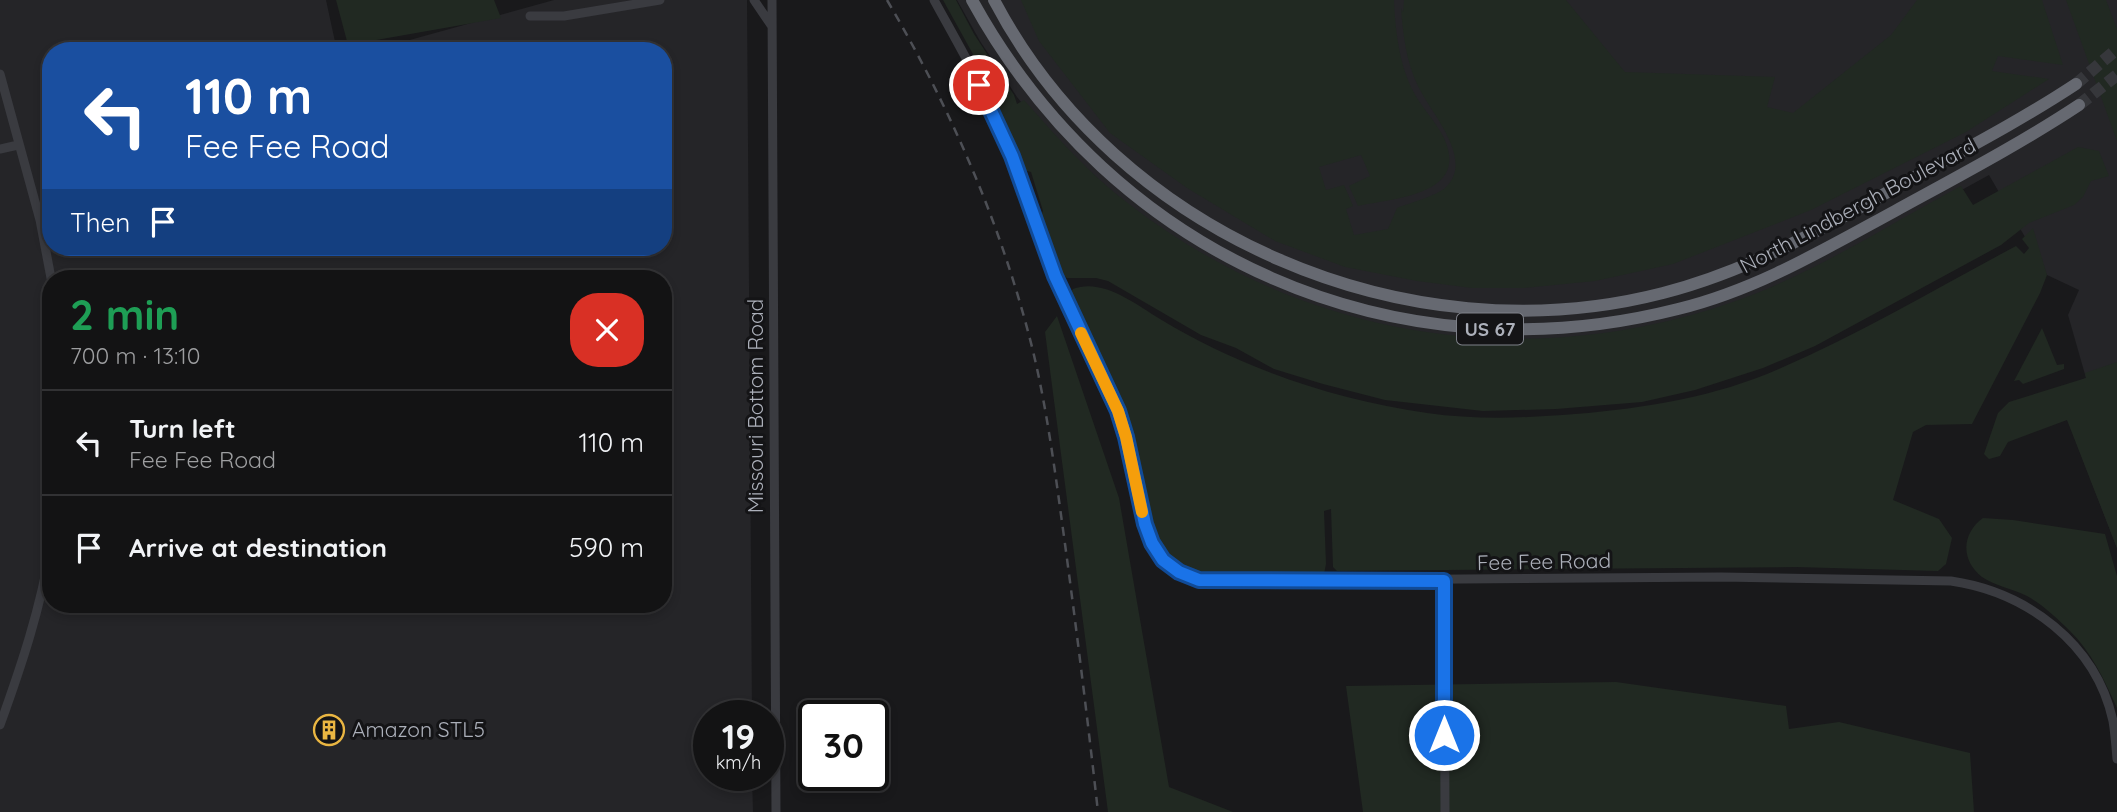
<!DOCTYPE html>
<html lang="en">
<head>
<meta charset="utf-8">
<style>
	:root { --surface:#131314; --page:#1c1c1d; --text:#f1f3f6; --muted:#9d9ea0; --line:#323234 }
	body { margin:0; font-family:Quicksand,sans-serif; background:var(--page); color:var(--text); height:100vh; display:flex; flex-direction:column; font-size:26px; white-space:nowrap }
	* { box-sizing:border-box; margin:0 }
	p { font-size:23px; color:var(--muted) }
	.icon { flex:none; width:38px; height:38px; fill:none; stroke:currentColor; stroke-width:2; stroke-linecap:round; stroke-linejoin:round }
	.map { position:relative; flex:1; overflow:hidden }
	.details { position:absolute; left:42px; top:270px; width:630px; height:343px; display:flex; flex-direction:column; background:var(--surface); border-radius:28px; box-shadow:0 4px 10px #0003,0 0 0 2px var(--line) }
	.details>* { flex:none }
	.guide { position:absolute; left:42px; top:42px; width:630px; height:214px; border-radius:28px; box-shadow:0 4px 10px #0003,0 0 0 2px var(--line); background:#1a4fa0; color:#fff; overflow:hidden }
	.speed { position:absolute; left:693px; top:700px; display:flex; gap:14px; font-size:35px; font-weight:700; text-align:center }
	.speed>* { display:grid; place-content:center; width:91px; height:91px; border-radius:50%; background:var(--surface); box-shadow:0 4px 10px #0003,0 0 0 2px var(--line); line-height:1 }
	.speed small { font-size:18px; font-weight:400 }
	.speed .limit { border:4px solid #111; border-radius:10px; background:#fff; color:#111 }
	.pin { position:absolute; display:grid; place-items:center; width:60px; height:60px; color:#fff; margin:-30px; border:4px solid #fff; border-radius:50%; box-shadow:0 2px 7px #0007 }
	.me { position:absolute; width:77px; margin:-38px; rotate:0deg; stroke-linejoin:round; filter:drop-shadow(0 0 5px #0008) }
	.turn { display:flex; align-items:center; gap:24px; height:147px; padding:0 28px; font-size:32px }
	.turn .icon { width:91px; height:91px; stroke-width:2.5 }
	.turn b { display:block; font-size:49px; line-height:60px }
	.then { display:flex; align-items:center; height:66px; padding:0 28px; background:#0003; gap:14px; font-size:26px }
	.round { display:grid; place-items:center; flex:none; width:74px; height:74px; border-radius:28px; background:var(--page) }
	.headline { display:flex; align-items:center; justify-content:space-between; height:119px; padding:0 28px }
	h1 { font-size:42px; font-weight:800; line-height:52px; color:#1e9e55 }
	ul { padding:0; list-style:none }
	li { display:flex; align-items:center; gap:21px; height:105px; padding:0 28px; border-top:2px solid var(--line) }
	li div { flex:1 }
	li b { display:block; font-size:26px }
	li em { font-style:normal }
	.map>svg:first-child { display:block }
	.built { fill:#252528; fill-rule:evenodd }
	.green { fill:#212922 }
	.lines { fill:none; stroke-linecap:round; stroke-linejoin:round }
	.highway-tunnel { stroke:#36373b; stroke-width:12; stroke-dasharray:12 6; stroke-linecap:butt }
	.minor { stroke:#3a3b40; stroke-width:9 }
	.highway { stroke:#666971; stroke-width:12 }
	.rail { stroke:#4d4f55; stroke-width:2.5; stroke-dasharray:9 7; stroke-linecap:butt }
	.route-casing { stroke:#114b97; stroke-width:18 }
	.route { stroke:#1a73e8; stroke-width:12 }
	.slow { stroke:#f59e0b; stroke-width:12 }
	.labels { text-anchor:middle; stroke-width:6; stroke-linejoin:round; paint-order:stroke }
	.shield { fill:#141416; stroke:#7e8189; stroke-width:2 }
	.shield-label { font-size:19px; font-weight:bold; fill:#acb0ba }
	.street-label { font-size:21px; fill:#acb0ba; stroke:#141416 }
	.poi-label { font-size:21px; fill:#acb0ba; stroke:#141416; text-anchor:start }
</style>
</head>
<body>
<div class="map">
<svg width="2117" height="812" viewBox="0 0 2117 812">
	<rect width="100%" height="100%" fill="#19191b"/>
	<path class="built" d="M0 0H326L337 51H51V247H663V51H370L554 0H747L752 716H709V775H752L753 812H0ZM51 278H663V604H51Z
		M957 0H2117V548L2056 390 2086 378 2068 315 2079 290 2047 275 1989 175 1838 258 1693 323 1587 342 1433 338 1337 321 1179 251 1061 152 1017 97 980 41Z"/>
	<path class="green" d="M336 0H494L501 18 348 45Z
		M943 0H956L974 34 1014 95 1017 104 1024 100C1057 137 1089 174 1129 204 1302 338 1523 374 1730 303 1812 275 1886 226 1961 186L1973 205 2078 147 2099 151 2109 176 2091 181 2083 197 2074 205 2029 223 2001 245 1815 346 1763 368 1695 390 1642 402 1556 409 1483 411 1385 400 1323 384 1274 369 1236 348 1201 335 1108 281 1096 278H1067L1059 271 1039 220 1043 211 1031 172 1023 170 974 56Z
		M1021 0H1394C1395 28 1399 63 1412 89 1420 106 1435 120 1444 138 1470 195 1395 198 1358 206L1349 186 1370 176 1361 155 1319 167 1326 190 1344 185 1353 206 1346 209 1354 235 1388 229 1397 208C1409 203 1437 196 1446 187 1475 159 1430 112 1418 86 1406 62 1403 34 1401 8L1403 12 1404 0H1566L1625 72 1775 77 1767 107 1793 113 1891 35 1917 0H2042L2063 65 1998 56 1992 71 2049 79 1966 132 1811 210 1673 264 1595 281 1524 288H1472L1417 281 1345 267 1275 241 1187 188 1110 133 1039 41Z
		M2066 0H2106L2117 29V141Z
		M2033 228 2047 275 2040 293 1972 424 1926 425 1913 432 1893 500 1939 519 1952 538 1946 564 1938 571 1796 567 1337 571 1333 567 1331 509 1324 511 1326 564 1324 574C1287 576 1220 585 1187 569 1178 565 1168 558 1163 549 1142 512 1142 461 1128 421 1114 377 1088 337 1069 295L1073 289C1103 278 1135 304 1160 319 1241 368 1332 399 1427 413 1476 420 1526 418 1575 414 1647 408 1715 397 1781 368 1862 333 1939 287 2016 246L2024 254 2029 248 2022 239Z
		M1057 316 1119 498 1169 787 1233 812H1108L1045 332Z
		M2042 328 2057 365 2064 364V369L2023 384 2019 380 2014 381Z
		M2117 362V548L2067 420 2008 442 2000 456 1989 459 1984 454 1998 413 2009 402 2086 378 2085 373Z
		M1983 518 2013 520 2105 534 2117 576V708C2105 681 2091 651 2069 630 2057 618 2042 604 2027 596 2013 589 1995 586 1982 577 1960 560 1962 533 1983 518Z
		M1616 682 1786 706 1789 729 1839 722 1970 753 1974 812H1363L1346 686Z"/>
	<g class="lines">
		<path class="highway-tunnel" d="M2076 84 2117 49
			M2079 105 2117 75"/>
		<path class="minor" d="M754 0 771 25
			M772 0 776 812
			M934 0C962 51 992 102 1012 157 1027 196 1039 237 1055 276 1074 322 1100 364 1118 411 1135 456 1132 518 1161 557 1175 576 1201 580 1223 581L1721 577 1951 581C2026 592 2096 643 2113 721 2115 733 2116 746 2117 759
			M530 16H564L660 0
			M0 74 40 220 51 278
			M0 149 18 145
			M1444 581 1445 812
			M0 725C22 664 40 610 51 546"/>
		<path class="highway" d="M972 0C1113 257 1394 381 1678 309 1756 290 1825 249 1895 211 1957 177 2020 144 2079 105
			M994 0C1117 235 1407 359 1663 293 1749 271 1824 228 1902 184 1960 152 2020 121 2076 84"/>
		<path class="rail" d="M887 0C952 111 1002 226 1033 351 1048 414 1056 479 1065 544 1077 633 1088 723 1098 812"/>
	</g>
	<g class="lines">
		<g class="route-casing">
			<path id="route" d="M979 85 1012 156 1055 276 1118 411 1126 437 1145 524 1152 543 1163 560 1179 572 1199 580 1444 581V735"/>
		</g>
		<use href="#route" class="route"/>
		<path class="slow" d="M1081 333 1118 411 1126 437 1142 512"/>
	</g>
	<defs>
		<g id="building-ring" transform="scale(1.575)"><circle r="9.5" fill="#141416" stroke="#eab642" stroke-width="1.5"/><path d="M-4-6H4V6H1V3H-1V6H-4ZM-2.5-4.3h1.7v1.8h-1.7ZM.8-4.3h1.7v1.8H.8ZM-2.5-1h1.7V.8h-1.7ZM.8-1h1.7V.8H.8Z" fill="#eab642"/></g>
	</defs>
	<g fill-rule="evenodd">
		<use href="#building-ring" x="329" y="730"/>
	</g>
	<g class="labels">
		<rect class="shield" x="1457" y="313.5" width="66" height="31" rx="5"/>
		<g class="shield-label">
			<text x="1490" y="336">US 67</text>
		</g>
		<g class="street-label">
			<text transform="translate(1858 206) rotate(-28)" y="7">North Lindbergh Boulevard</text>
			<text transform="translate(756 406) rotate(-90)" y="7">Missouri Bottom Road</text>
			<text transform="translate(1544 562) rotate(-1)" y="7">Fee Fee Road</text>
		</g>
		<g class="poi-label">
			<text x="352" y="737">Amazon STL5</text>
		</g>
	</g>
</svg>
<div class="speed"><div>19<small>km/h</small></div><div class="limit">30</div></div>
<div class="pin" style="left:979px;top:85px;background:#d93025"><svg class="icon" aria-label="arrive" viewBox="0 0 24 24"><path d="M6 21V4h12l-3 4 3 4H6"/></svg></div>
<svg class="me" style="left:1444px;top:735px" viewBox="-20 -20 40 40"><circle r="17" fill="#1a73e8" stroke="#fff" stroke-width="3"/><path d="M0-11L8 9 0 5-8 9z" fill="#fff"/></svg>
<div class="guide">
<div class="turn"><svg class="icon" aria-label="left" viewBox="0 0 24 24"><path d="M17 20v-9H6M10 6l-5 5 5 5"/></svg><div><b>110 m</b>Fee Fee Road</div></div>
<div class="then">Then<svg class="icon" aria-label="arrive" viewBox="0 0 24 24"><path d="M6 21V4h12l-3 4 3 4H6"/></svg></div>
</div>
<section class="details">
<div class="headline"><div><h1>2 min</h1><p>700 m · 13:10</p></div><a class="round" style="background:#d93025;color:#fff"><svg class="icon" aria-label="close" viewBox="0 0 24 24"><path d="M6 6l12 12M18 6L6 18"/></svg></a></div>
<ul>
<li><svg class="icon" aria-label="left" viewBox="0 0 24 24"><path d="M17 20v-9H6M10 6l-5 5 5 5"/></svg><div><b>Turn left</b><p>Fee Fee Road</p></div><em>110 m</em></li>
<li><svg class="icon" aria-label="arrive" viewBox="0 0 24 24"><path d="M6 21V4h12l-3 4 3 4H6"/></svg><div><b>Arrive at destination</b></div><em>590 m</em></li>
</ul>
</section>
</div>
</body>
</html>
